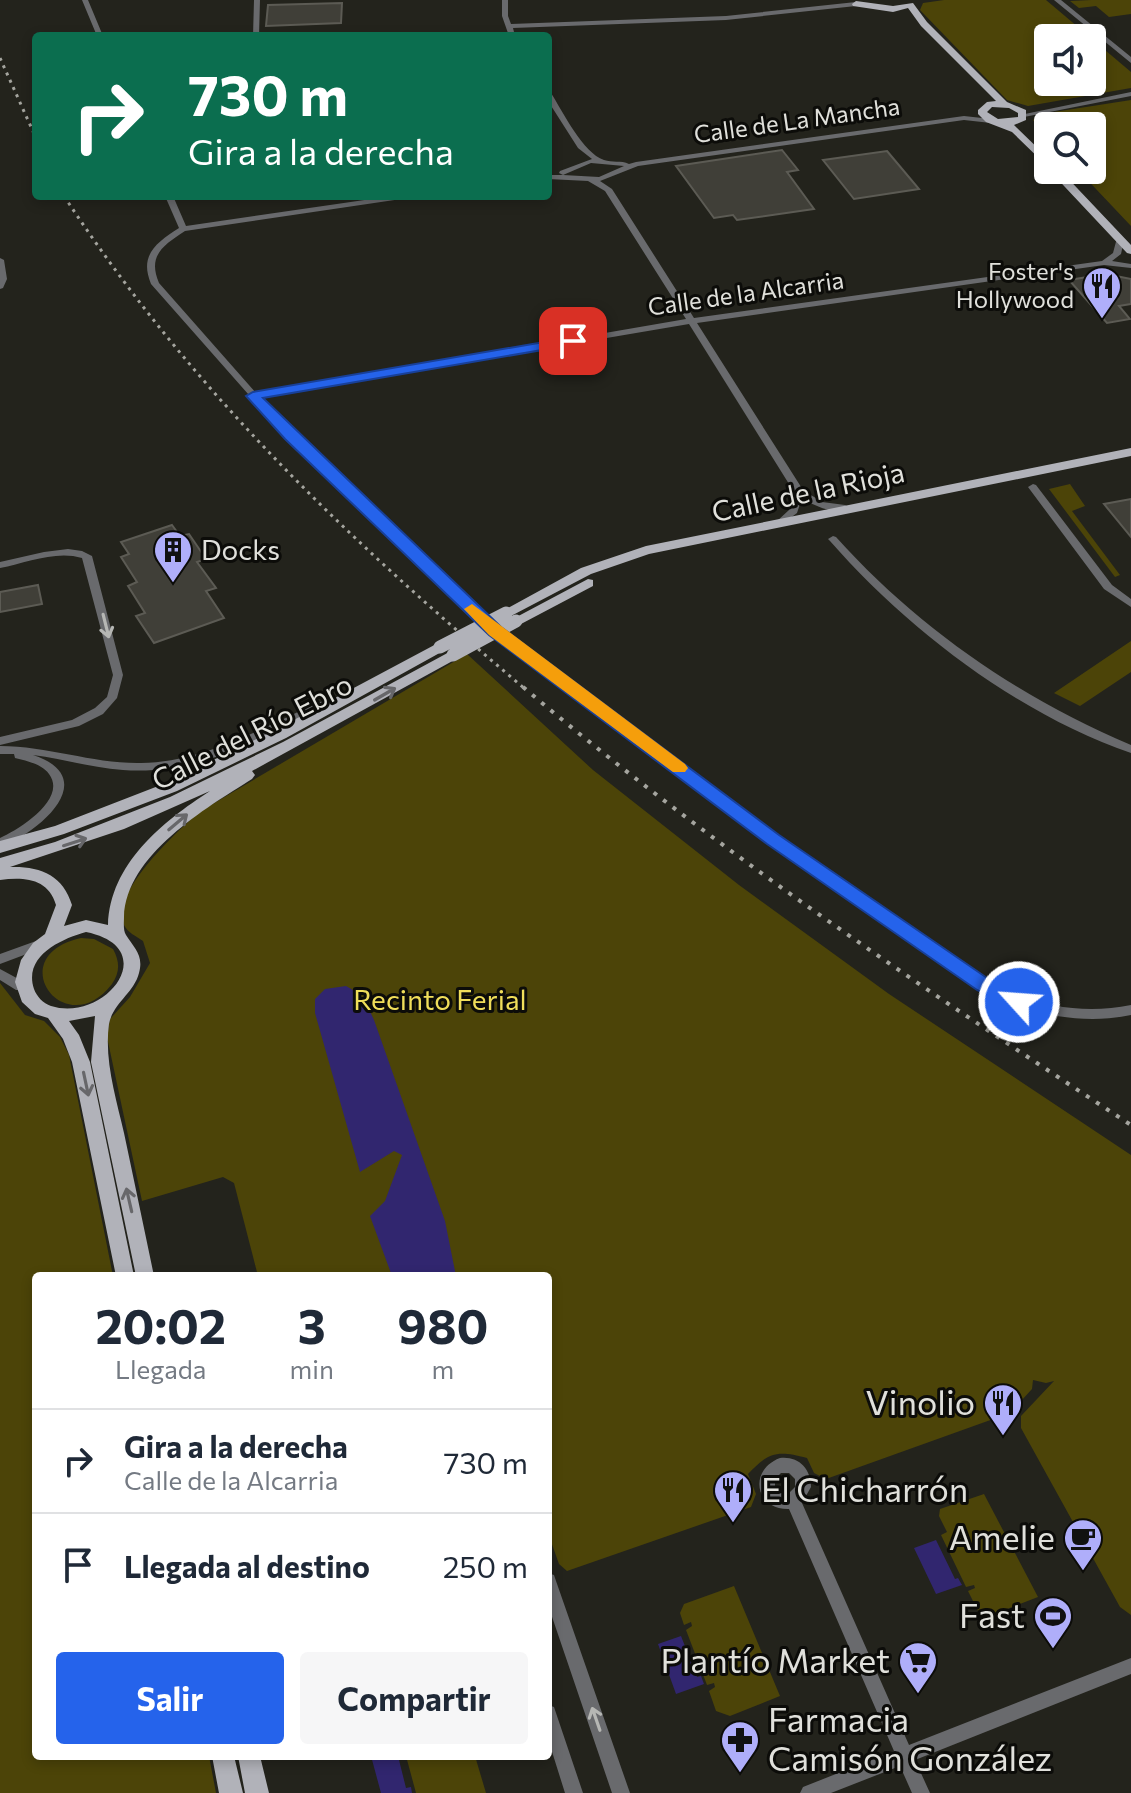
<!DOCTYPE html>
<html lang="es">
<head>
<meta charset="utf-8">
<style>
	:root { --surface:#fff; --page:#f6f6f7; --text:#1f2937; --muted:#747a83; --line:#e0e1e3; --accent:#2563eb }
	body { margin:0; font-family:Commissioner,sans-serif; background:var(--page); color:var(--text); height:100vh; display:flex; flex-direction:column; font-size:30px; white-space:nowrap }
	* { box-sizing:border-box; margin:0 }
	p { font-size:26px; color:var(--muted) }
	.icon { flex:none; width:44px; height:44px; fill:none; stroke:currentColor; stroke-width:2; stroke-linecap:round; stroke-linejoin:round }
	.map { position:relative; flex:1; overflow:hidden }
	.sheet { position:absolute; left:32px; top:1272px; width:520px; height:488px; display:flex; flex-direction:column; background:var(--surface); border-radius:8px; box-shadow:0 4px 12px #0003 }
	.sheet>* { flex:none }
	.banner { position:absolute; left:32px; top:32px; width:520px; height:168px; border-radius:8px; box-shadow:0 4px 12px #0003; background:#0b6e4f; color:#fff; overflow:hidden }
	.tools { position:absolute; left:1034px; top:24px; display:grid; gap:16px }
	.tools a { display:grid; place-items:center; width:72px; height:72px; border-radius:8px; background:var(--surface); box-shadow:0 4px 12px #0003; font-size:40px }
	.pin { position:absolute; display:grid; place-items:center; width:68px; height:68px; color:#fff; margin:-34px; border-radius:16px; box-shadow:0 4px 12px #0006 }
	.me { position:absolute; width:88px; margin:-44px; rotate:296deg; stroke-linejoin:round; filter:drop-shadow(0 0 6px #0008) }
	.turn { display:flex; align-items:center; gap:28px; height:168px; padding:0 24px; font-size:36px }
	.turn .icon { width:104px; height:104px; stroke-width:2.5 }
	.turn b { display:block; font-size:56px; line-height:68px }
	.eta { display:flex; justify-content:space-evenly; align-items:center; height:136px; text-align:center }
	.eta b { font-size:48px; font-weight:700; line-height:56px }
	.primary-button { display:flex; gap:16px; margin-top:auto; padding:16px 24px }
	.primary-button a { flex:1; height:92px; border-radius:8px; background:var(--accent); color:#fff; font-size:32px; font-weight:700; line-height:92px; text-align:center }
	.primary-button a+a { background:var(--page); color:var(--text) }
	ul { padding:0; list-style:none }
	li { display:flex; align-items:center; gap:24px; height:104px; padding:0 24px; border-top:2px solid var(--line) }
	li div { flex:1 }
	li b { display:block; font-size:30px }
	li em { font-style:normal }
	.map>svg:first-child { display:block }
	.green { fill:#4c4408 }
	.water { fill:#31266f }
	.building { fill:#403f38; stroke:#5c5b54; stroke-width:2 }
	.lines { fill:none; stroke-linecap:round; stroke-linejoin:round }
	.minor { fill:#696a6d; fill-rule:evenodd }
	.major { fill:#b1b2b9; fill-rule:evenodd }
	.rail-far1 { stroke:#a5a59f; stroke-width:3; stroke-dasharray:3 5; stroke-linecap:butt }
	.rail { stroke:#a5a59f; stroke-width:4; stroke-dasharray:4 8; stroke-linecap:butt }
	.major-bridge { stroke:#b1b2b9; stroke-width:13 }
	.oneway { stroke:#b6b7b4 }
	.oneway2 { stroke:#67676a }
	.route { fill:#2563eb; stroke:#184099; stroke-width:2 }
	.slow { fill:#f59e0b }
	.labels { text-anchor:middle; stroke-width:6; stroke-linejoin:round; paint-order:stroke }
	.far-street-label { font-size:24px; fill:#e0e0db; stroke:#0c0c09 }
	.far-poi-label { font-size:24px; fill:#e0e0db; stroke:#0c0c09; text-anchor:end }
	.street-label { font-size:28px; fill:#e0e0db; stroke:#0c0c09 }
	.poi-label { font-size:28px; fill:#e0e0db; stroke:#0c0c09; text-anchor:start }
	.park-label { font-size:28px; fill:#f0de5a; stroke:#0c0c09 }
	.near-poi-label { font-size:34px; fill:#e0e0db; stroke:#0c0c09; text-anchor:end }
</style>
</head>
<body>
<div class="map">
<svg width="1131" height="1793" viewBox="0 0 1131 1793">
	<rect width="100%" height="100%" fill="#23231c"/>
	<path class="green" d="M944 0H1046L1091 38H1048V82H1092V39L1131 72V88L1028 106 1007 100 920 10 923 3Z
		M1091 0H1131V14L1109 17 1096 6 1079 8 1070 1Z
		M1131 100V226L1078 170H1092V126H1048V139L1033 120 1041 114Z
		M1070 484 1085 506 1072 511 1120 575 1115 577 1049 489Z
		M1131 641V672L1080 706 1054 693Z
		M467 654 593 770 739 885 889 994 1131 1155V1615L1120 1607 1021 1428V1416L1054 1381 1046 1383 1033 1380 1032 1389 1010 1413 826 1479 814 1473 807 1458C775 1449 767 1454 748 1474L756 1494 751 1507 567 1571 559 1564 548 1533V1276H258L234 1183 223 1177 142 1201 107 1037 110 1019 130 997 150 963 143 941C136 936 128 933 124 925 109 893 178 831 199 812Z
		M81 938 94 939 113 949C120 962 120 972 112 984 65 1045 0 956 81 938Z
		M0 983 25 1015 44 1021 60 1037 69 1055 113 1276H36V1756H209L216 1793H0Z
		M984 1494 1038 1597 989 1616 979 1613 968 1591 975 1588 974 1585 966 1587 941 1535 947 1532 939 1516 940 1509Z
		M734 1586 780 1696 730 1716 716 1711 709 1691 715 1687 714 1683 707 1685 686 1630 692 1626 691 1622 684 1625 680 1613 684 1604Z
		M406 1756H475L486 1793H416Z"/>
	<path class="water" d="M346 986C362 994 367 1004 374 1020L445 1221 456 1276H392L370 1216 385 1201 402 1155 394 1151 360 1172 315 1013V999L325 989Z
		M936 1540 955 1579 958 1578 962 1585 936 1594 914 1548Z
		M681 1636 697 1677 701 1676 704 1684 676 1694 658 1644Z
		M371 1756H398L406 1788 411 1787 412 1793H381Z"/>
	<path class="building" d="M342 3 341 23 266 26 268 5Z
		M782 150 798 170 787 172 814 209 737 220 733 215 714 218 676 166Z
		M887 151 919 189 854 199 823 160Z
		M1106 274 1131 279V304L1119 306 1130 319 1107 323 1069 280Z
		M1131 499V537L1104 504Z
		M172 525 180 536 189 534 206 559 197 562 216 588 206 591 224 618 154 643 136 616 145 613 128 586 137 582 121 557 129 554 121 542Z
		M38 585 42 604 0 612V592Z"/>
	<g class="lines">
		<path class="minor" d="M82 0H88L103 36H97Z
			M254 0H260L259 36H253Z
			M502 0H508V16L511 24 726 16 856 2 859 4 856 6 726 20 513 28 515 36H509L502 16Z
			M1054 0H1061L1131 57V63Z
			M1131 92V96L1024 117 1020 115Z
			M548 93H551C563 112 583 153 604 160 612 163 621 160 629 164L636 162 964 116 991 119 995 121 991 123 964 120 638 166 600 181 612 189 694 318 1102 261 1113 253 1117 238 1124 240 1121 254 1112 261 1131 264V268L1104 265 697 323 803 490 822 502 845 505 850 508C835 515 816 507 802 498L797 513 781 525 776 522 789 510 794 492 689 324 261 397 293 434 499 629 777 837 1003 990C1045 1007 1086 1014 1131 1005V1015C1083 1025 1040 1015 995 998L769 843 491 633 287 438 151 284C139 255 156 243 179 228L165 196H173L186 226 392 196H412L408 198 185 231C164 245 147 255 159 283L256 393 686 319 605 191 588 181 548 179V175H563L559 173 560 171 592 159 578 148 548 101ZM591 163 624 166 599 177 563 175Z
			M0 258 4 260 7 279 3 288 0 289Z
			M1033 484 1036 485 1112 585 1131 599V607L1104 589 1028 487Z
			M833 536 836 537C918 628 1018 697 1131 745V753C1019 715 907 629 830 541L828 539Z
			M68 549 82 551 92 556 123 675 117 698 103 714 79 726 0 745V737L72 720 95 708 107 697 113 675 82 558C56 550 26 563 0 568V562L44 552Z
			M328 699 333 703 332 706C267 736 198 776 123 770 93 768 63 759 33 755 103 778 39 833 0 847V838C18 830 68 799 49 774 42 764 27 761 15 758L14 754H0V746C48 746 94 764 141 763 190 762 234 742 277 722 294 714 311 705 328 699Z
			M36 941 40 943 42 946 40 949 0 964V954Z
			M0 969 24 982 26 986 24 990H16L0 980Z
			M780 1458C798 1456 811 1468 811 1487L802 1503 909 1745 1131 1658V1674L915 1760 930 1793H912L900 1766 831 1793H800L803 1787 894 1751 789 1509C755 1510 748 1470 780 1458ZM781 1473H789L795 1479V1487L789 1493H781L775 1487V1479Z
			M548 1573 554 1575 556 1581 630 1793H612L548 1605Z
			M548 1705 554 1707 556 1713 583 1793H565L548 1739Z"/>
		<path class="major" d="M856 1 893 6 913 3 927 22 1007 102 1026 110V120L1014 125 1048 158V167L1012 132 986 122 978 114V110L987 102 996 101 921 26 908 8 893 12 853 6 852 4ZM992 107 1009 108 1018 113V117L998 119 987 112Z
			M1049 170H1060L1131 245V254L1127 253Z
			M1131 448V456L649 554 591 574 511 616H501L499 613 581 568 646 546Z
			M588 579 593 580V586L521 624H511L509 621Z
			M440 642 447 647 445 650 286 738 177 791 64 834 0 853V841L55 826 166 783 275 730Z
			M453 650 458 652 460 655 458 658 252 771 255 775 252 779C206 808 126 855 124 917 124 922 123 931 126 935 134 948 144 955 139 973 134 993 113 1003 109 1024 104 1060 116 1098 124 1133 134 1180 144 1228 154 1276H136L91 1062 95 1016 69 1021 79 1035 90 1062 134 1276H116L72 1062 63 1039 48 1018 35 1014 22 1002 15 982 21 960 33 943 45 934 56 905C48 878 24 877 0 880V858L55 842 170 797 283 742ZM210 791C162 822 110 864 108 925L86 920 64 926 72 905C63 875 40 866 10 867L124 829ZM86 932C164 948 105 1023 51 1006 43 1003 37 997 34 989 23 956 61 939 86 932Z
			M212 1756H234L243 1793H219Z
			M238 1756H260L269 1793H245Z"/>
		<path class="rail-far1" d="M0 58 36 138
			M64 196C194 394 346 537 525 689"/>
		<path class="rail" d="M523 687C713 848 922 988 1131 1125"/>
		<path class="major-bridge" d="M440 647 506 613
			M453 655 516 621"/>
	</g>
	<defs><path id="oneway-shaft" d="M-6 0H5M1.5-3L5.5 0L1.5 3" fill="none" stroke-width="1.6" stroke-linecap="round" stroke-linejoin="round" transform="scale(2)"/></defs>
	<g class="oneway">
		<use href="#oneway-shaft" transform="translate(106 626) rotate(76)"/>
		<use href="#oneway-shaft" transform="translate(596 1719) rotate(-109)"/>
	</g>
	<g class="oneway2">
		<use href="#oneway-shaft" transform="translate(385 694) rotate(-30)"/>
		<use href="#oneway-shaft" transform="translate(178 822) rotate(-40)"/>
		<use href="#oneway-shaft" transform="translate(75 842) rotate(-18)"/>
		<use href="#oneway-shaft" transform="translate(86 1084) rotate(78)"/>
		<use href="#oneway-shaft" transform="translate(129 1200) rotate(-103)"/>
	</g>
	<path class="route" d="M573 337 579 341 577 344 263 398 501 627 779 835 990 980 1025 997 1028 1002 1025 1008H1012L977 990 767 844 489 635 285 439 246 396 253 392Z"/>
	<path class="slow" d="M472 604 685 764 688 768 685 772H673L489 635 464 609Z"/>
	<defs>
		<g id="restaurant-pin" transform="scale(2)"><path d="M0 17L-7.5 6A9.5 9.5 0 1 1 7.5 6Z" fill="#afaefa" stroke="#0c0c09"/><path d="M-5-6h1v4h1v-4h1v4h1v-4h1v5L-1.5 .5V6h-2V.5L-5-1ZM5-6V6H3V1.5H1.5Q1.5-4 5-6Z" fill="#111"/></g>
		<g id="building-pin" transform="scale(2)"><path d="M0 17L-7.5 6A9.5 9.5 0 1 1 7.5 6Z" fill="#afaefa" stroke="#0c0c09"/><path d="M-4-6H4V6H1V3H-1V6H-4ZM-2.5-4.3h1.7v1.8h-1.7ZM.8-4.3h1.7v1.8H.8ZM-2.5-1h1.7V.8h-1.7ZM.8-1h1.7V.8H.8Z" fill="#111"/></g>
		<g id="cafe-pin" transform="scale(2)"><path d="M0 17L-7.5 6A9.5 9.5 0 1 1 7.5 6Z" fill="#afaefa" stroke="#0c0c09"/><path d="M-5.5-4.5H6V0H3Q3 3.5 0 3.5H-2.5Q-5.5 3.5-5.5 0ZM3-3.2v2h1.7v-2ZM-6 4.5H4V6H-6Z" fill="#111"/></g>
		<g id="stadium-pin" transform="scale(2)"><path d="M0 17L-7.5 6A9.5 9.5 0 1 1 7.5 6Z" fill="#afaefa" stroke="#0c0c09"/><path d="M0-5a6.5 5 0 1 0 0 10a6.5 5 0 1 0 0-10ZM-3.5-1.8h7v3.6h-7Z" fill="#111"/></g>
		<g id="supermarket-pin" transform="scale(2)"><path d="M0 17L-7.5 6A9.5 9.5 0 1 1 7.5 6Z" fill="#afaefa" stroke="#0c0c09"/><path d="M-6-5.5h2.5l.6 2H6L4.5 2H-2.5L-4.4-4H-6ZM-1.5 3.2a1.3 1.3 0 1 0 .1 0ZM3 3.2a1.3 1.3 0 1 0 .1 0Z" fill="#111"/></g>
		<g id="pharmacy-pin" transform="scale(2)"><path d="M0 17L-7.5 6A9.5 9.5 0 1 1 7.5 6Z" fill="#afaefa" stroke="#0c0c09"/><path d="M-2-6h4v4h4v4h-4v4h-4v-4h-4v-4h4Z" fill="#111"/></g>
	</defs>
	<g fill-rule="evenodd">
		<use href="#restaurant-pin" x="1102" y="286"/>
		<use href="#building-pin" x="173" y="550"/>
		<use href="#restaurant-pin" x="1003" y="1403"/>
		<use href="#restaurant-pin" x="733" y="1490"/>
		<use href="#cafe-pin" x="1083" y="1538"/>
		<use href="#stadium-pin" x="1053" y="1616"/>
		<use href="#supermarket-pin" x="918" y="1661"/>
		<use href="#pharmacy-pin" x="740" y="1740"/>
	</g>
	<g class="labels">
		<g class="far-street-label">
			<text transform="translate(797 121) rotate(-8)" y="8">Calle de La Mancha</text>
			<text transform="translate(746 294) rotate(-8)" y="8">Calle de la Alcarria</text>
		</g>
		<g class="far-poi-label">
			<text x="1074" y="280">Foster's<tspan x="1074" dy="28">Hollywood</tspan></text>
		</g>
		<g class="street-label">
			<text transform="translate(808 492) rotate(-12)" y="10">Calle de la Rioja</text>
			<text transform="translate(252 732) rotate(-27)" y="10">Calle del Río Ebro</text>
		</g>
		<g class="poi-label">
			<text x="201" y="560">Docks</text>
		</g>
		<g class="park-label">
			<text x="440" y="1010">Recinto Ferial</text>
		</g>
		<g class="near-poi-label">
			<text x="975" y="1415">Vinolio</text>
			<text x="761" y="1502" text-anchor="start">El Chicharrón</text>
			<text x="1055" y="1550">Amelie</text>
			<text x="1025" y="1628">Fast</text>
			<text x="890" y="1673">Plantío Market</text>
			<text x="768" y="1732" text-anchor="start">Farmacia<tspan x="768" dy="39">Camisón González</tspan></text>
		</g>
	</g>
</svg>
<div class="tools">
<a><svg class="icon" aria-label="sound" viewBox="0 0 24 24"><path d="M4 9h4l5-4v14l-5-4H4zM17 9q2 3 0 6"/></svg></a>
<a><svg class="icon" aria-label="search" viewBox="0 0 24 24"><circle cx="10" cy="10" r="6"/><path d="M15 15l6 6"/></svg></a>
</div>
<div class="pin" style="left:573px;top:341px;background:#d93025"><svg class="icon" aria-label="arrive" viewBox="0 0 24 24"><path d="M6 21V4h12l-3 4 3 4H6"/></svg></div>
<svg class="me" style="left:1019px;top:1002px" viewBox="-20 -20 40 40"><circle r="17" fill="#2563eb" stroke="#fff" stroke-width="3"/><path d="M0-11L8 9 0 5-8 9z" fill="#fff"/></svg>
<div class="banner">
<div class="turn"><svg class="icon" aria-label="right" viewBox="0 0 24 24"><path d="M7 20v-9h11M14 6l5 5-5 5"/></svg><div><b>730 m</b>Gira a la derecha</div></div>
</div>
<section class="sheet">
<div class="eta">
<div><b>20:02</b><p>Llegada</p></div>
<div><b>3</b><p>min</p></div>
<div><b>980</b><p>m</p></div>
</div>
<ul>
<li><svg class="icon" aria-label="right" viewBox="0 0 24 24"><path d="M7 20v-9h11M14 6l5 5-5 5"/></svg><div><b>Gira a la derecha</b><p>Calle de la Alcarria</p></div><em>730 m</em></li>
<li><svg class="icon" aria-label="arrive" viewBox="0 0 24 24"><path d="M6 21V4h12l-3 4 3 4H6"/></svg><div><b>Llegada al destino</b></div><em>250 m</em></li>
</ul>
<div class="primary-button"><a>Salir</a><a>Compartir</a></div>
</section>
</div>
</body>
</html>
